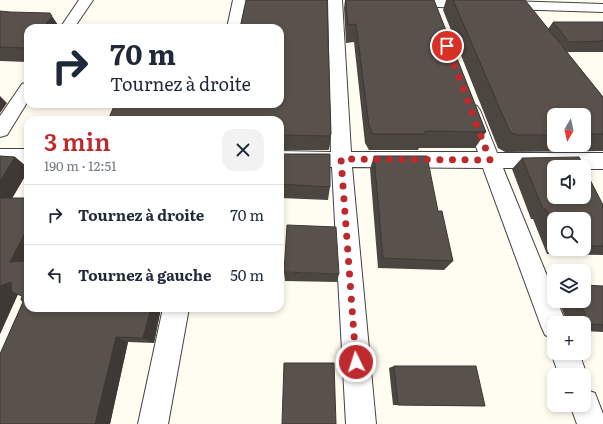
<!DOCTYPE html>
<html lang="fr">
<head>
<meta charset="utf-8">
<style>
	:root { --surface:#fff; --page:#f2f2f3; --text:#1f2937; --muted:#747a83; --line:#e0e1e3; --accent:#be292d }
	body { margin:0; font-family:Literata,serif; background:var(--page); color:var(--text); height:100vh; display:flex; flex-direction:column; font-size:15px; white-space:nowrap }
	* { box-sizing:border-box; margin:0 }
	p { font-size:13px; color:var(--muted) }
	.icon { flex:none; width:22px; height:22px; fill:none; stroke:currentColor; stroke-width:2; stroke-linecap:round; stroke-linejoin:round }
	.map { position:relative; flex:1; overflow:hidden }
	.details { position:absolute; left:24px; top:116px; width:260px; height:196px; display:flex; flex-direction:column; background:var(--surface); border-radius:12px; box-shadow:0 2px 6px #0003 }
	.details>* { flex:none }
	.hud { position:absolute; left:24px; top:24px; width:260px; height:84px; border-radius:12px; box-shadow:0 2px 6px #0003; background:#fff; color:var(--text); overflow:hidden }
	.needle { width:26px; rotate:189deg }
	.buttons { position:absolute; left:547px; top:108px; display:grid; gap:8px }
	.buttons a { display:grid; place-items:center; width:44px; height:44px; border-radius:8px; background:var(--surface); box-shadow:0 2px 6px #0003; font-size:20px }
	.pin { position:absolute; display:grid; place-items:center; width:34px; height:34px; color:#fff; margin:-17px; border:2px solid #fff; border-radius:50%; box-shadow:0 1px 4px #0007 }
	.me { position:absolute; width:44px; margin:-22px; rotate:356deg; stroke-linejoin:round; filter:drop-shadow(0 0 3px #0008) }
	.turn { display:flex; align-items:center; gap:14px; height:84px; padding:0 20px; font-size:18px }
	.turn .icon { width:52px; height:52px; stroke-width:2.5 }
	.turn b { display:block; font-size:28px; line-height:34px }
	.round { display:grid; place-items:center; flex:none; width:42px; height:42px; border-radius:12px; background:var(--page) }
	.overview { display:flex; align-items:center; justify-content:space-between; height:68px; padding:0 20px }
	h1 { font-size:24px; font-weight:600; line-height:30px; color:var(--accent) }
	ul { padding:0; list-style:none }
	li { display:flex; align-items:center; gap:12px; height:60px; padding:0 20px; border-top:1px solid var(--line) }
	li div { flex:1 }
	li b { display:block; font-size:15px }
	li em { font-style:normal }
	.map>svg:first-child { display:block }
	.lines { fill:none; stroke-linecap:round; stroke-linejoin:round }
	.street-casing { stroke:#424242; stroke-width:2 }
	.street { fill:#fff; fill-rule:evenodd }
	.wall { fill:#4c4641; fill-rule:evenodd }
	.shaded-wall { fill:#3e3935 }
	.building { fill:#58514c; stroke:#3e3935 }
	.route { stroke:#be292d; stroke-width:7; stroke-dasharray:0 12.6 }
</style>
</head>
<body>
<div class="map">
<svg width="603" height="424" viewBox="0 0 603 424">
	<rect width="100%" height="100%" fill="#fffcf2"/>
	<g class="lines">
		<g class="street-casing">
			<path id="street" d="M79 0H93L74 28H60Z
				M233 0H247L241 28H227Z
				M328 0H342L351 152H478L462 110 465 106 471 104 477 106 480 110 497 153H603V169H584V167L503 168 554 293V301H557L566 323H554V339L545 335 541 326 483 168 352 167 376 424H346L332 167H280V151L331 152Z
				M401 0H475L603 4V12L406 6 401 5 399 2Z
				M28 82V101L7 135 0 137V116L22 84Z
				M0 149H28V165H0Z
				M163 308H189L168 424H138Z
				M554 346V353H579L587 375 584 383V375H559L551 353Z
				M584 389 595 393 603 414V424H577L570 405H584Z"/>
		</g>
		<use href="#street" class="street"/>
	</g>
	<path class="wall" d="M246 0H327L331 134 329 149 328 150H280V120H108L115 104H202L203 106H220V104H280V28H240Z
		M345 0H434L486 132 475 148H419L418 150H369L365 143 354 42 346 43 344 8Z
		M446 0H525L548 29 553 22H603V52H567L603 97V151L505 152 498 148 443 10ZM554 115H584V145H554Z
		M0 11 28 28V62L0 61Z
		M280 154 330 187 328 200 280 198Z
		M0 156 15 157 28 168V171L12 198H28V308H161L154 343 128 342 110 424H0V354L23 302 21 300 22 296 18 294 0 334Z
		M374 156 438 211 453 261 444 270 378 268 370 169Z
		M522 158 603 205V255L547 254 533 219H531L512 169ZM554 219H584V249H554Z
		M284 272 339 274 337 282 285 281Z
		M603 286V332L584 331V323H567L559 301H584Z
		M394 366 485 406 393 405 389 368Z"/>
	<path class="shaded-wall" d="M52 16 60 28H42Z
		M0 96 7 103 0 113Z
		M198 104H202L205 113Z
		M331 134 329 149 328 150 330 136Z
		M15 157 28 168V171L6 209 0 205V181Z
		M27 229H28V269L10 262Z
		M11 282 18 294 0 334V286Z
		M151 308H161L154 343 143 338Z
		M116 337 128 342 110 424H95Z"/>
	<path class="building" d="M246 0H327L331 134 330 136 280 135V120H108L115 104H198L200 106H220V104H280V28H240Z
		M346 0H434L486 132 425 131V134H373L369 126 356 24 348 25Z
		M453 0H525L603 97V134H584V115H554V135H518L510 132Z
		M0 11 10 12 50 13 52 16 42 28H28V46L26 48 0 47Z
		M553 22H603V41L569 42Z
		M280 154H330V187L280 184Z
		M0 156 15 157 0 181Z
		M374 156H427L438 211H442L453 261 383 258Z
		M579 157 584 167H554V197H584V168L603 205V246H584V219H554V229L546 209H543L522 158Z
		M0 198H28V229H27L10 262 28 261V308H151L143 338 116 337 95 424H0V354L23 302 21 300 22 296 12 292 11 282 0 286Z
		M287 225 336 227 339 274 284 272Z
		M584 285 603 286V325L588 324 586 316 580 301H584Z
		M284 363H334L336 424H282Z
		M394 366H476L485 406 398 405Z"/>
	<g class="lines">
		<path class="route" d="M356 362 341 159 490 160 447 46"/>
	</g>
</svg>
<div class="buttons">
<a><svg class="needle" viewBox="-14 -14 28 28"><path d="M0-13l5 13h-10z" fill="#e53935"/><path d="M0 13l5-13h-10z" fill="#747a83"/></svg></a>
<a><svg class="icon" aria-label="sound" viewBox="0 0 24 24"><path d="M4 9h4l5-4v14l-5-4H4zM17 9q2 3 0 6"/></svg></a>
<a><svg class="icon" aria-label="search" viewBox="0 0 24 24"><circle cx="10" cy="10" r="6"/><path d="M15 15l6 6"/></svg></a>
<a><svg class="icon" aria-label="layers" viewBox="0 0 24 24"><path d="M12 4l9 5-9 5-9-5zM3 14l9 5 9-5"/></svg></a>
<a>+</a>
<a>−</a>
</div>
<div class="pin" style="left:447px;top:46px;background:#d93025"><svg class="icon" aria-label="arrive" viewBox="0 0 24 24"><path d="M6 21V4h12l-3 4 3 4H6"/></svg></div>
<svg class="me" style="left:356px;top:362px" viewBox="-20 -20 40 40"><circle r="17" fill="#be292d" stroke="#fff" stroke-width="3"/><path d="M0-11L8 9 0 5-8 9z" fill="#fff"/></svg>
<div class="hud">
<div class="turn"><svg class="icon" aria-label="right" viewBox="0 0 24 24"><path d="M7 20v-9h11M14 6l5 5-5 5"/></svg><div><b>70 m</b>Tournez à droite</div></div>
</div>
<section class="details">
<div class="overview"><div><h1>3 min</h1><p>190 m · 12:51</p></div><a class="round"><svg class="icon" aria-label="close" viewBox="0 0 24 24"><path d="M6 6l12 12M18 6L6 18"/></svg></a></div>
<ul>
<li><svg class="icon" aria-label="right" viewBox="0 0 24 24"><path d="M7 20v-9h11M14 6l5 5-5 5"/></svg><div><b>Tournez à droite</b></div><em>70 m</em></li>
<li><svg class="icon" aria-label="left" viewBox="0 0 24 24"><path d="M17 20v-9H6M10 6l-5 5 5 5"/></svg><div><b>Tournez à gauche</b></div><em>50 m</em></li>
</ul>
</section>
</div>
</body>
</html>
